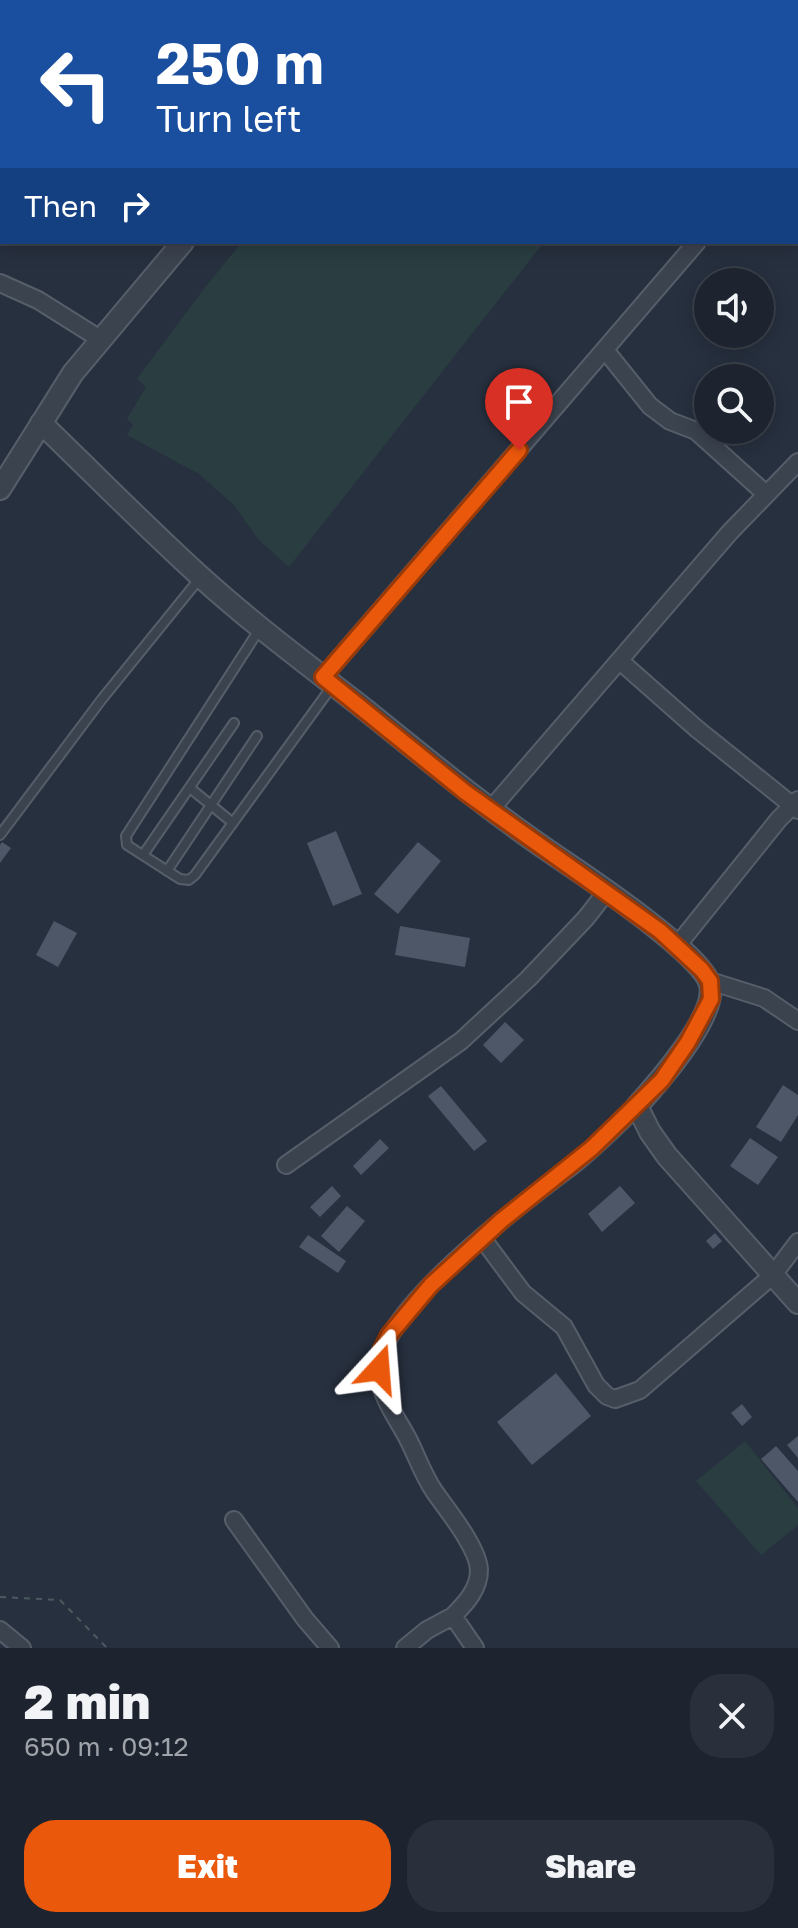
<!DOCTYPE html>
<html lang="en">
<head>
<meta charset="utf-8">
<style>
	:root { --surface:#1d242f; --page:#2a303b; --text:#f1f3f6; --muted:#a0a4aa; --line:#3b414b; --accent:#ea580c }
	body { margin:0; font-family:"Golos Text",sans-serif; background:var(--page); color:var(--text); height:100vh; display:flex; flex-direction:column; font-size:30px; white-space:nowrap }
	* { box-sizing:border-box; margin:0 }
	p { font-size:26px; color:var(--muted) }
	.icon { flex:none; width:44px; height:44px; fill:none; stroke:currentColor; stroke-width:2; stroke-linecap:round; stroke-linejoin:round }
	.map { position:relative; height:1648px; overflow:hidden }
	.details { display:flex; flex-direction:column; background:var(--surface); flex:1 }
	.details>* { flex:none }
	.top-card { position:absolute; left:0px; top:0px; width:798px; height:244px; box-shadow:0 4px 20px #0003,0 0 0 2px var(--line); background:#1a4fa0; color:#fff; overflow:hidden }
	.controls { position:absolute; left:694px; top:268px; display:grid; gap:16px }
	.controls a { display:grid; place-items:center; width:80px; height:80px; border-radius:50%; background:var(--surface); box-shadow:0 4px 20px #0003,0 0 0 2px var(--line); font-size:40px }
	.pin { position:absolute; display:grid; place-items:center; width:68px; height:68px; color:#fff; margin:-82px -34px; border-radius:50% 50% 50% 0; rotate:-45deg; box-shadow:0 0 8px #0007 }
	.pin .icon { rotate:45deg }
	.me { position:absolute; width:88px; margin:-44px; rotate:19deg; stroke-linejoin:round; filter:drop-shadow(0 0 6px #0008) }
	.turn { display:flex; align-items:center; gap:28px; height:168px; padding:0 24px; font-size:36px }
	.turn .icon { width:104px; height:104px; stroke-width:2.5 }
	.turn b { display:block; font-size:56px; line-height:68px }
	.then { display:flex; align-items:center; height:76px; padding:0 24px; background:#0003; gap:16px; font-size:30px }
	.round { display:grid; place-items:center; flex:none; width:84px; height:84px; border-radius:32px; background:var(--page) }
	.headline { display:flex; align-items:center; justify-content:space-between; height:136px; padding:0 24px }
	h1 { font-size:48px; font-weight:800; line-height:60px }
	.primary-button { display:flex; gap:16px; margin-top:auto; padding:16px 24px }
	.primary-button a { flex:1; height:92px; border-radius:32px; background:var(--accent); color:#fff; font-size:32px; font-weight:800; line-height:92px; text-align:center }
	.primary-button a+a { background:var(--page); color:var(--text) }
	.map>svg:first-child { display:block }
	.green { fill:#2a3e41 }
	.building { fill:#4e5768 }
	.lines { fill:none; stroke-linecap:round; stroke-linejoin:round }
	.service-casing { stroke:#565e6a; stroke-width:12 }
	.minor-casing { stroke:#565e6a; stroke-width:20 }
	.tertiary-casing { stroke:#565e6a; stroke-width:24 }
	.path { stroke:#4a5b5f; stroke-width:2; stroke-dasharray:6 6; stroke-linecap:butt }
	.service { stroke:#3b434f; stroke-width:8 }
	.minor { stroke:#3b434f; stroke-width:16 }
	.tertiary { stroke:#3b434f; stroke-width:20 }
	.route-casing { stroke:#983908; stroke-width:20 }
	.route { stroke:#ea580c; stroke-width:14 }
</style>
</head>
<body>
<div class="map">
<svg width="798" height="1648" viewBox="0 0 798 1648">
	<rect width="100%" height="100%" fill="#27303f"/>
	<path class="green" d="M242 242H544L289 567 258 539 234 505 199 474 127 435 133 425 127 419 146 387 137 379 203 290Z
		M745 1441 798 1508V1525L761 1555 696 1481Z"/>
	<path class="building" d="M336 831 362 894 333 906 307 843Z
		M2 842 11 848 0 863V845Z
		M418 842 441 861 398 914 374 894Z
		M54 921 77 933 58 967 36 955Z
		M400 926 470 938 465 967 395 955Z
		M505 1022 524 1040 501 1063 483 1045Z
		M783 1085 798 1095V1115L781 1142 756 1127Z
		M441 1086 487 1141 474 1151 428 1096Z
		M750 1138 778 1157 758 1185 730 1166Z
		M380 1139 389 1148 361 1175 353 1166Z
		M332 1186 341 1196 320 1217 310 1207Z
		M620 1186 635 1203 602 1232 588 1214Z
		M347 1206 365 1221 339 1252 321 1236Z
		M715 1233 722 1241 713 1249 706 1241Z
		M308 1235 346 1261 338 1273 299 1247Z
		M556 1373 591 1416 532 1465 497 1422Z
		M742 1404 752 1417 742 1426 731 1413Z
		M798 1436V1458L787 1445Z
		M776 1446 798 1471V1502L761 1459Z"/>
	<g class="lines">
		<g class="service-casing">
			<path id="service" d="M533 0V2
				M259 630 126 836 127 845 180 879 189 880 195 875 333 685
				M190 788 233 823
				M0 835 102 699 200 578
				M143 855 234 723
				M167 871 257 736"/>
		</g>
		<g class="minor-casing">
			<path id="minor" d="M255 0 257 2
				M714 2 715 0
				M0 63 2 65
				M796 127 798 125
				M796 138 798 140
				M0 283 38 300 100 339
				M605 350 650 406 670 421 696 431 766 494
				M620 661 697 729 798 810
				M323 677 697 242
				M491 809 730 532 798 462
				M676 947 779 819 798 800
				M710 981 764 998 798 1021
				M286 1165 461 1041 528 979 586 918 607 891
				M482 1238 523 1293 564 1327 596 1385 607 1396 615 1399 640 1390 773 1275 798 1242
				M234 1520 305 1619 330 1648
				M453 1616C466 1603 479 1589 479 1570 478 1547 447 1510 434 1491 422 1473 417 1456 407 1437 395 1415 380 1396 379 1371 375 1314 521 1204 565 1171 591 1152 614 1128 637 1106
				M0 1630 22 1648
				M405 1648 427 1630 453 1616 475 1648"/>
		</g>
		<g class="tertiary-casing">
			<path id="tertiary" d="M400 2 402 0
				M41 423C95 475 147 528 202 578 255 626 311 667 367 711 430 762 492 813 559 858 587 877 704 955 710 985 717 1016 658 1083 637 1106L650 1132 667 1156 798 1303
				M0 489 73 373 183 242"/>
		</g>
		<path class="path" d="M0 1597 60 1600 107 1648"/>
		<use href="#service" class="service"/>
		<use href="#minor" class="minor"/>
		<use href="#tertiary" class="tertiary"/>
	</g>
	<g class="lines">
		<g class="route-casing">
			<path id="route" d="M379 1369 381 1351 389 1335 431 1285 502 1220 592 1148 662 1080 688 1042 711 999 710 981 702 970 660 931 465 792 323 677 519 450"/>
		</g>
		<use href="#route" class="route"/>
	</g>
</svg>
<div class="controls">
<a><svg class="icon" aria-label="sound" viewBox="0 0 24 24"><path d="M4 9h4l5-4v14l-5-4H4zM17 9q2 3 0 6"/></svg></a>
<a><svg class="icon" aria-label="search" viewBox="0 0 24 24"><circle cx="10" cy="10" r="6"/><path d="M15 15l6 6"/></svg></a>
</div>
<div class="pin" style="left:519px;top:450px;background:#d93025"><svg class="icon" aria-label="arrive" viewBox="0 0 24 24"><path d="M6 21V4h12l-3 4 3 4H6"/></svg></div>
<svg class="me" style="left:379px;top:1369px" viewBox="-20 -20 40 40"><path d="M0-17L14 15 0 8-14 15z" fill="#ea580c" stroke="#fff" stroke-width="4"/></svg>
<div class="top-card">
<div class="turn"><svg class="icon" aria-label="left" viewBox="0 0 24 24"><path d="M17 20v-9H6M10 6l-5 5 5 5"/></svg><div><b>250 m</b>Turn left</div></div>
<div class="then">Then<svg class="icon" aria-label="right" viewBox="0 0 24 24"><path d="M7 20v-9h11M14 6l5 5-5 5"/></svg></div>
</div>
</div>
<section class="details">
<div class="headline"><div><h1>2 min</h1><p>650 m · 09:12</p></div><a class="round"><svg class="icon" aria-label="close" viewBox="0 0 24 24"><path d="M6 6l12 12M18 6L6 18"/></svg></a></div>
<div class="primary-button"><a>Exit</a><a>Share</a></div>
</section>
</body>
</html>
